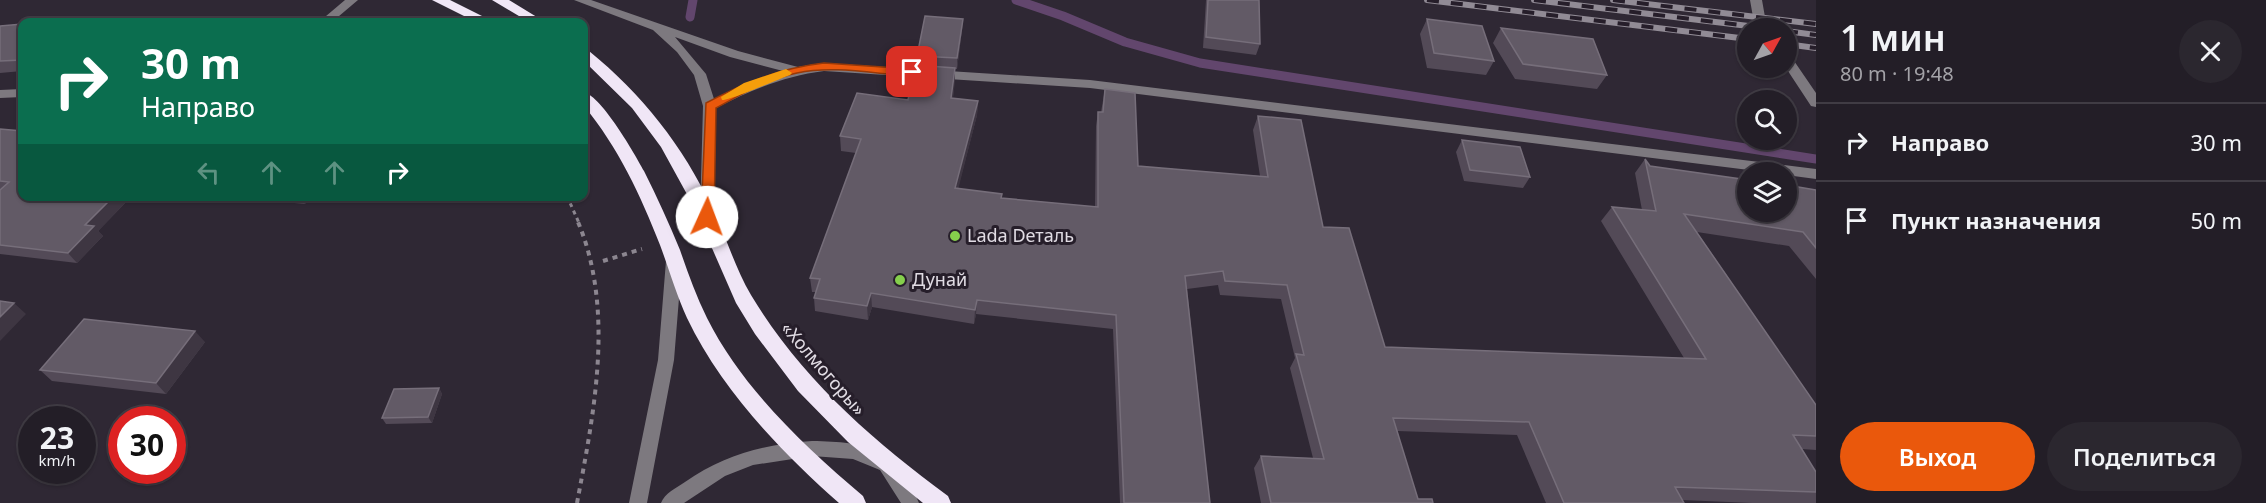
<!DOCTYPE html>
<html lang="ru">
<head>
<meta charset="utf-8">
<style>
	:root { --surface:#231e27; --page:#2b272f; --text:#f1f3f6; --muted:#a3a2a7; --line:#403c44; --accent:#ea580c }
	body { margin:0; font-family:"Noto Sans",sans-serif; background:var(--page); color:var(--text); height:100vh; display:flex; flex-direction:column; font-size:22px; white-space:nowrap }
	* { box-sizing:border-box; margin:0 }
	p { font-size:20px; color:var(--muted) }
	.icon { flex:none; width:33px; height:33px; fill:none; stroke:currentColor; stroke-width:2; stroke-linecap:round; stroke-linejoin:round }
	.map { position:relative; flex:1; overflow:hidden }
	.panel { display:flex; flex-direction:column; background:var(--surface); width:450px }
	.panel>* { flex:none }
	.guide { position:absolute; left:18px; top:18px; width:570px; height:183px; border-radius:12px; box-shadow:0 2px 4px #0004,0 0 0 2px var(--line); background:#0b6e4f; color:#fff; overflow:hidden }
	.needle { width:39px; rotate:50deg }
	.fabs { position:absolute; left:1737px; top:18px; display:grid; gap:12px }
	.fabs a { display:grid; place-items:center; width:60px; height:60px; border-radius:50%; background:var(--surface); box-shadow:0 2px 4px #0004,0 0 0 2px var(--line); font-size:30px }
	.speed { position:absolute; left:18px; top:406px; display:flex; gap:12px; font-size:30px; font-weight:700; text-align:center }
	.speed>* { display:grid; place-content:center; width:78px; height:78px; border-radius:50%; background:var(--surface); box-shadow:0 2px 4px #0004,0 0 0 2px var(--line); line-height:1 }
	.speed small { font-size:15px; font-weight:400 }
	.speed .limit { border:9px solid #d22; background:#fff; color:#111 }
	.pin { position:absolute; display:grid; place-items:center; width:51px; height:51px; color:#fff; margin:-26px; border-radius:12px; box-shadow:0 3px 9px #0006 }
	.me { position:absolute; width:66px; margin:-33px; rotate:2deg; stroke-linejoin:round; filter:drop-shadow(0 0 4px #0008) }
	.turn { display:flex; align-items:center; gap:21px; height:126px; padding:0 24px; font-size:27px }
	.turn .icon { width:78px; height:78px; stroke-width:2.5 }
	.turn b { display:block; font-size:42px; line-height:51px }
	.lanes { display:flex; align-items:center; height:57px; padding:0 24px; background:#0003; justify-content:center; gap:30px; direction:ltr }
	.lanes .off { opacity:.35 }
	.round { display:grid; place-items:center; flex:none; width:63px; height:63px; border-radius:32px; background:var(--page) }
	.headline { display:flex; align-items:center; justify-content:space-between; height:102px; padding:0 24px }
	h1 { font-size:36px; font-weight:600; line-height:45px }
	.button { display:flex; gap:12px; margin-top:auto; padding:12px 24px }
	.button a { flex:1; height:69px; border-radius:36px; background:var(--accent); color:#fff; font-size:24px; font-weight:600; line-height:69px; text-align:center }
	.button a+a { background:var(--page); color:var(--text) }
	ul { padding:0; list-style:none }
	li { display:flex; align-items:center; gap:18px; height:78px; padding:0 24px; border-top:2px solid var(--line) }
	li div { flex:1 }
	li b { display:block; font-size:22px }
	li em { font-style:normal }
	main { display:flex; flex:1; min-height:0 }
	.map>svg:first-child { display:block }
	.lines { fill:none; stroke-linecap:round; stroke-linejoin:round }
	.stream { stroke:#62466d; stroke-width:9 }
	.path-far1 { stroke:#8c8690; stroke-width:3; stroke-dasharray:4 4; stroke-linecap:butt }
	.path { stroke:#8c8690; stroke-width:4; stroke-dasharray:5 5; stroke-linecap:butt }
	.minor { fill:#7d797f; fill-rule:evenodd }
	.highway { fill:#f0e6f6; fill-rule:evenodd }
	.rail-casing { stroke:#918b95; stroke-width:6 }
	.rail { stroke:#261e2a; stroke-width:4; stroke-dasharray:12; stroke-linecap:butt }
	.wall { fill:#534a57 }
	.shaded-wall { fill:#3e3642 }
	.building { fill:#625a66; stroke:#766e7a; stroke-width:1.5 }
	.route { fill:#ea580c; stroke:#983908; stroke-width:1.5 }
	.slow { fill:#f59e0b }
	.poi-dot { fill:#85cf4c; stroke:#261e2a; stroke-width:2 }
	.labels { text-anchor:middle; stroke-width:6; stroke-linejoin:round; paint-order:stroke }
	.poi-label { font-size:18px; fill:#e1dce4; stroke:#261e2a; text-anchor:start }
	.street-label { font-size:18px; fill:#e1dce4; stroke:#261e2a }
</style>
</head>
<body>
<main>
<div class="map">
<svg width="1816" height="503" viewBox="0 0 1816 503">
	<rect width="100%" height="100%" fill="#2f2834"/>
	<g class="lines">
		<path class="stream" d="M1016 0 1063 16 1125 42 1200 63 1816 159
			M690 17 693 0"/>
		<path class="path-far1" d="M567 196 579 223"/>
		<path class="path" d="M603 261 642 249
			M577 503C594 413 615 310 578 222"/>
		<path class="minor" d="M345 0H358L332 22H319Z
			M574 0H591L738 51 798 67 824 63 1090 80 1816 169V179L1786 175V172H1765L1090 88 824 71C785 76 751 90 716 108L714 217 707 222 700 217 703 106 694 75 677 52 653 30ZM675 37 730 57 783 71 747 83 714 99 706 74Z
			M1750 0H1762L1765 17 1773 28H1761L1753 17Z
			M1786 54 1790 55 1816 93V107L1811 106 1786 68Z
			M22 89V97L0 98V90Z
			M674 255 679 257 682 261 674 360 647 503H629L658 360 666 261 669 257Z
			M812 441C867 442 898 447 919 503H901L880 470 853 459 812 456 753 465 725 476 684 503H661C665 493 676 488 685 482 724 455 765 444 812 441Z"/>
		<path class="highway" d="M432 0H450L494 22H476Z
			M492 0H509L545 22H529Z
			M584 49 589 51C642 94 683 146 712 208 726 236 735 268 751 295 801 378 871 439 948 496L951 503H923L848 442 798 391 755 334 736 303 694 207 661 147 632 108 584 61Z
			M584 92C602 97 635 154 644 171 657 197 669 223 680 250 688 273 696 296 707 318 742 388 804 446 863 496L866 503H839C780 451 721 389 687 318 676 294 669 269 660 245 641 196 618 147 584 106Z"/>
		<g class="rail-casing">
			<path id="rail" d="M1427 0 1748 39
				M1534 0 1765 28
				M1613 0 1816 24
				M1786 31 1816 35
				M1786 44 1816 48"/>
		</g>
		<use href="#rail" class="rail"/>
	</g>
	<path class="wall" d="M1206 0H1259L1260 44 1256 55 1203 48Z
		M963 19 962 30 957 69H955L953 98 978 101 977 115 958 188 1002 198 1095 207 1096 126 1098 112H1101L1105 89 1138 166 1260 176 1253 130 1258 116 1323 227 1385 347 1684 358 1601 221 1612 207 1642 210 1635 173 1645 159 1650 166 1816 190V279L1789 246 1697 232 1816 405V450L1802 449 1816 472V503H1752L1682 500 1684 503H1546L1517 435 1397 431 1418 499 1433 503H1261L1254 468 1261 456 1313 458 1290 368 1295 358 1281 299 1220 295 1218 285 1187 289 1210 503H1120L1113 329 976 314 974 324 872 307 868 320 815 311 814 298 816 292H812L810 278 856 153 841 151 840 136 908 100 917 65V56Z
		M1427 19 1494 61 1486 75 1427 68 1420 34Z
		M22 24V71L0 73V26Z
		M1501 28 1607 75 1597 89 1515 79 1493 43Z
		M0 129 22 196H132L98 231 103 236 77 263 0 254Z
		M1462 140 1530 177 1523 188 1464 181 1456 152Z
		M218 196H311L305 204Z
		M205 342 166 394 52 381 40 370Z
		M439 388 442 394 432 423 386 424 382 418Z"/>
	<path class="shaded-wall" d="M963 19 962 30 957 69V58Z
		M955 68V82L951 112V98Z
		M978 101 977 115 955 202V188Z
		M114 196H132L98 231 103 236 77 263 68 253 85 225Z
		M300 196H311L305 204Z
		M871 293 872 307 868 320 867 306Z
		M977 300 976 314 974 324 975 310Z
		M14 303 26 314 0 341V317Z
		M195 331 205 342 166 394 156 383Z
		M439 388 442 394 432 423 428 417Z"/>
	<path class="building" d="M1208 0H1259L1260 44 1206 37Z
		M925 16 963 19 957 58 917 56Z
		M1427 19 1482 26 1494 61 1434 53Z
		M22 24V60L0 61V26Z
		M1501 28 1593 39 1607 75 1523 64Z
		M915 65 955 68 951 98 978 101 955 188 1002 194 1001 198 1098 207V112H1103L1105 89 1135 93 1138 166 1268 177 1258 116 1301 120 1323 227 1349 228 1385 347 1706 359 1612 207 1656 211 1645 159 1650 166 1748 180V212H1786V185L1816 190V248L1803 232 1684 214 1816 405V436L1793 435 1816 472V492L1675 487 1684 503H1564L1529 422 1393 418 1418 499H1432L1433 503H1271L1261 456 1324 459 1296 354 1304 355 1287 285 1225 281 1223 271 1185 276 1210 503H1124L1116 315 977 300 975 310 871 293 867 306 814 298 820 279 810 278 861 139 840 136 857 93 908 100Z
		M0 129 22 131V196H114L85 225 94 226 68 253 0 245V190L9 182 0 181Z
		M1462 140 1520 147 1530 177 1470 170Z
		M0 301 14 303 0 317Z
		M84 319 195 331 156 383 40 370Z
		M439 388 428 417 382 418 394 389Z"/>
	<path class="route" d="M824 63 912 69 918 72 912 76C875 74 834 65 797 73 768 79 742 94 716 108L714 217 712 221H703L701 217 706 103C744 83 780 68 824 63Z"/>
	<path class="slow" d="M786 69 792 73 790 75C779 79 728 101 722 100L721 97 744 83Z"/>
	<g class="poi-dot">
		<circle cx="955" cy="236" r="6"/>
		<circle cx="900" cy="280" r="6"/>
	</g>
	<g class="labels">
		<g class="poi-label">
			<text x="967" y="242">Lada Dеталь</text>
			<text x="912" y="286">Дунай</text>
		</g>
		<g class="street-label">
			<text transform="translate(823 369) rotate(49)" y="6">«Холмогоры»</text>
		</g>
	</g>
</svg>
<div class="fabs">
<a><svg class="needle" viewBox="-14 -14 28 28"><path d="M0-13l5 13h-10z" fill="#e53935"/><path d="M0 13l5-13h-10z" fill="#a3a2a7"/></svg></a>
<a><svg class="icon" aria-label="search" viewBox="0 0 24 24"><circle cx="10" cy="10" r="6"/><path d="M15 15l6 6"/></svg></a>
<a><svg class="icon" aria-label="layers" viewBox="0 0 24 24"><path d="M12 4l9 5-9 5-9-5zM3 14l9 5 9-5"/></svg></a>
</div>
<div class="speed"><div>23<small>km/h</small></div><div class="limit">30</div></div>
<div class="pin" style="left:912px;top:72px;background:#d93025"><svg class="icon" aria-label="arrive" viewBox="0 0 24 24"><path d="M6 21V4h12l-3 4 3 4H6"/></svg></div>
<svg class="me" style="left:707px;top:217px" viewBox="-20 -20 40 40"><circle r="19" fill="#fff"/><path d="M0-13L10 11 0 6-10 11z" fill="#ea580c"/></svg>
<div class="guide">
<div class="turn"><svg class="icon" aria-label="right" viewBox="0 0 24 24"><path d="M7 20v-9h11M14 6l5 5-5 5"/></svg><div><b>30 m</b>Направо</div></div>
<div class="lanes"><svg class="icon off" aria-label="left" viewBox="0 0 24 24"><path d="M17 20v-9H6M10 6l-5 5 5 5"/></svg><svg class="icon off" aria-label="ahead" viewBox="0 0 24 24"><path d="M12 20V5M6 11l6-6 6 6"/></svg><svg class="icon off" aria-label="ahead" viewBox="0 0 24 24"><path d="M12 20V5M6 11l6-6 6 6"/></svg><svg class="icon" aria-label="right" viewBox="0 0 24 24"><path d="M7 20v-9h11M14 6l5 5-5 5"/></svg></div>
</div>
</div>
<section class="panel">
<div class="headline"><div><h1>1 мин</h1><p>80 m · 19:48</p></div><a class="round"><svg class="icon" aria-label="close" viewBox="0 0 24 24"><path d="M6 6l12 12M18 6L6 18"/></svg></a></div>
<ul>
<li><svg class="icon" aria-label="right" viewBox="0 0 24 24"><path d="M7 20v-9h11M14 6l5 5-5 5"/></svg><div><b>Направо</b></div><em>30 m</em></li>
<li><svg class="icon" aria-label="arrive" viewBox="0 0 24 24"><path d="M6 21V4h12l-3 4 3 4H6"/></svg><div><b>Пункт назначения</b></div><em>50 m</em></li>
</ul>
<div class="button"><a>Выход</a><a>Поделиться</a></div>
</section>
</main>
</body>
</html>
